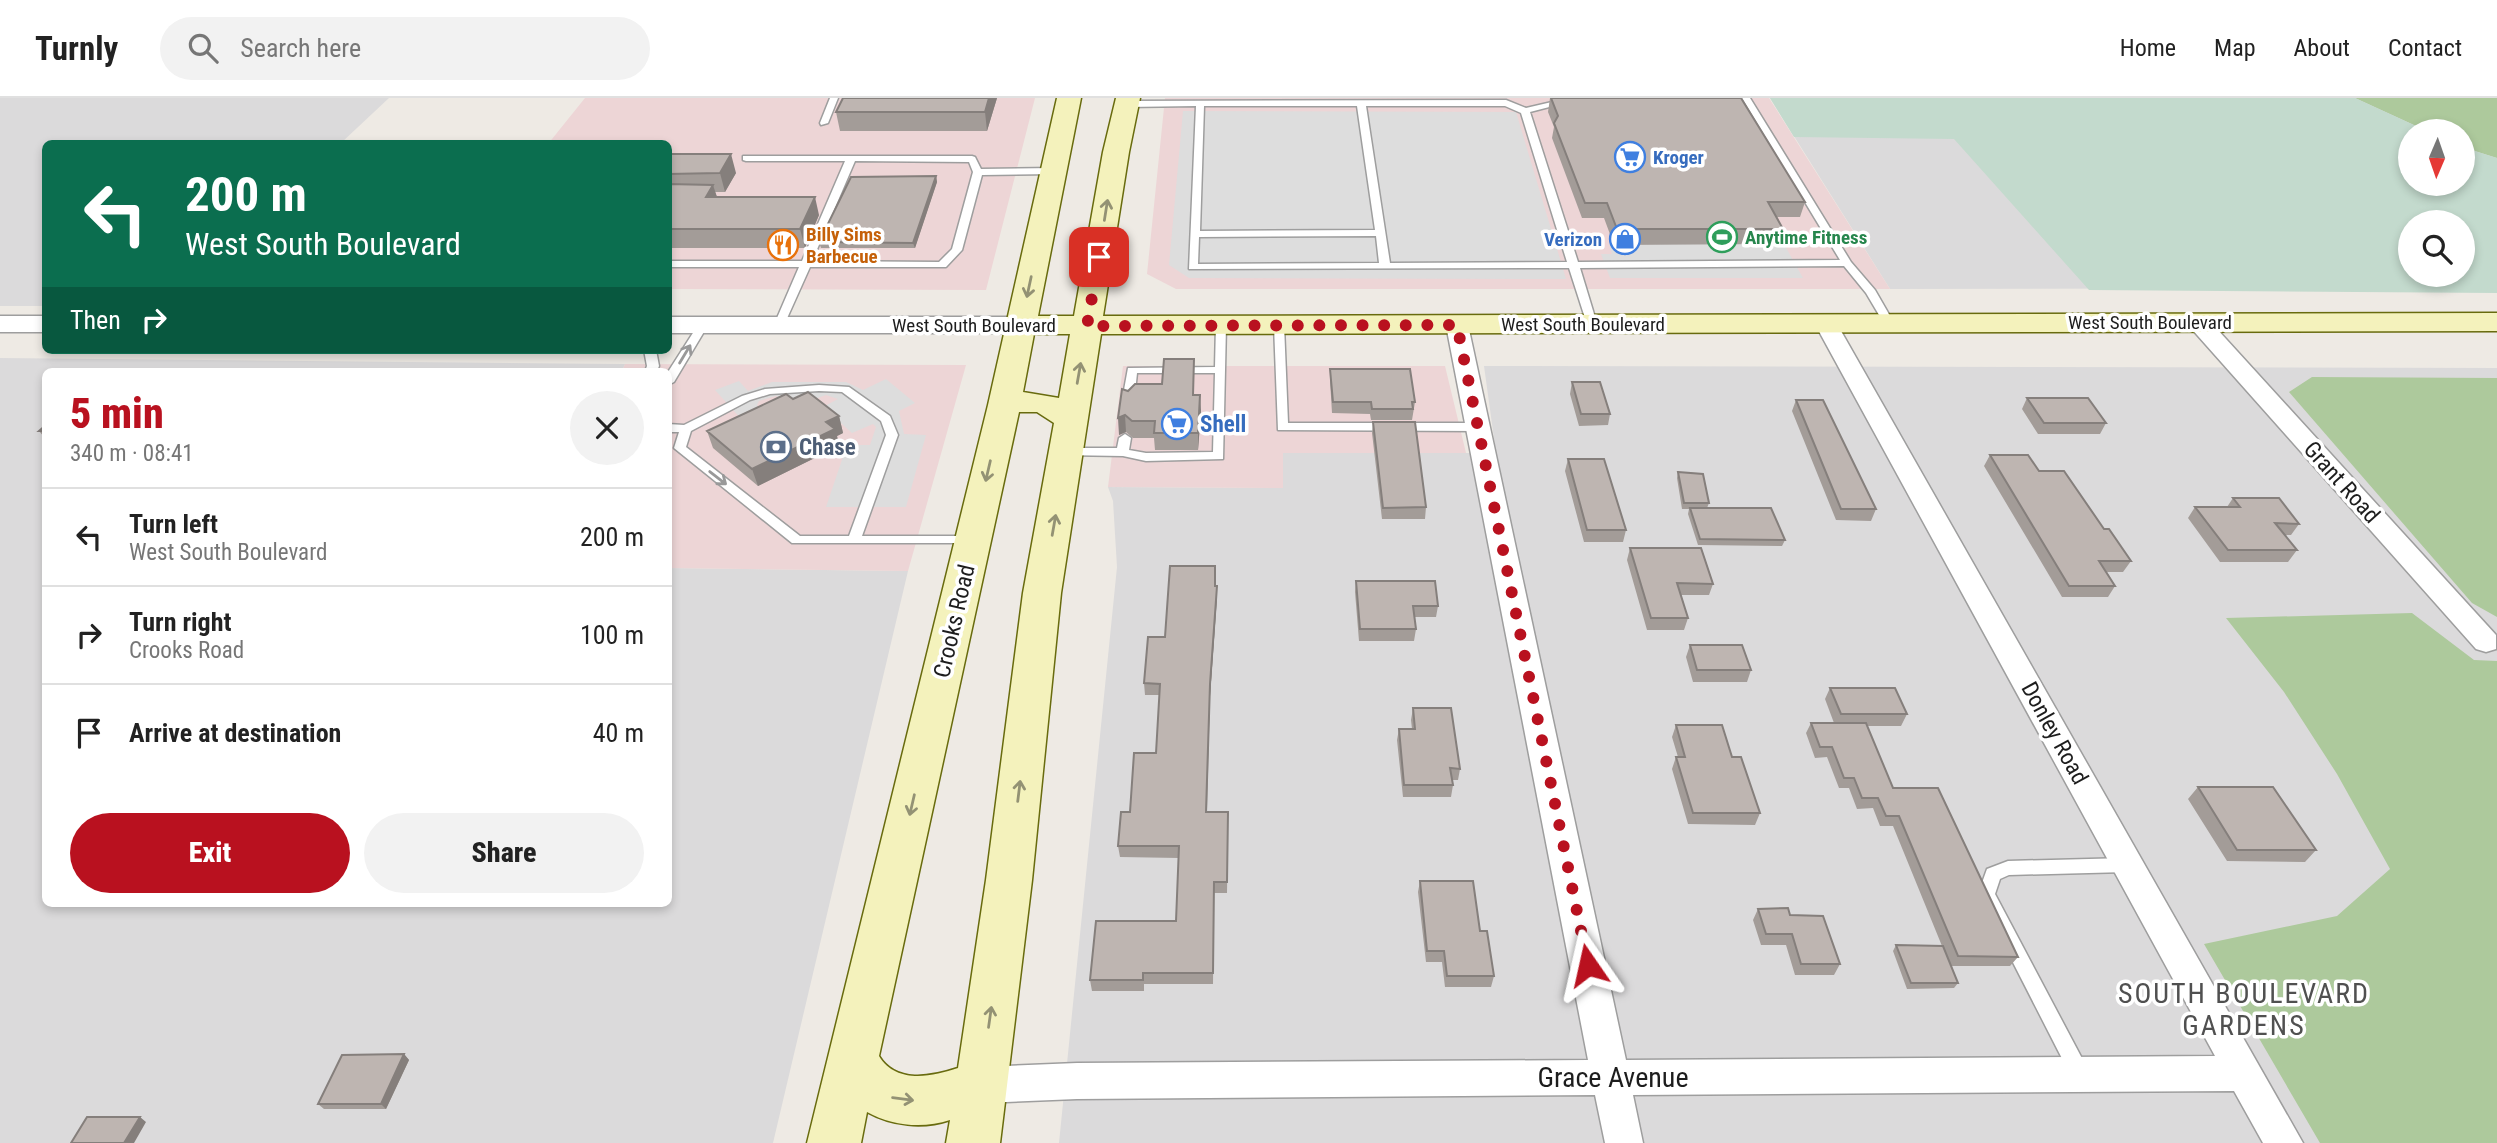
<!DOCTYPE html>
<html lang="en">
<head>
<meta charset="utf-8">
<style>
	:root { --surface:#fff; --page:#f2f2f2; --text:#222; --muted:#767676; --line:#e0e0e0; --accent:#b9111f }
	body { margin:0; font-family:"Roboto Condensed",sans-serif; background:var(--page); color:var(--text); height:100vh; display:flex; flex-direction:column; font-size:26px; white-space:nowrap }
	* { box-sizing:border-box; margin:0 }
	p { font-size:23px; color:var(--muted) }
	.icon { flex:none; width:38px; height:38px; fill:none; stroke:currentColor; stroke-width:2; stroke-linecap:round; stroke-linejoin:round }
	.map { position:relative; flex:1; overflow:hidden }
	.panel { position:absolute; left:42px; top:270px; width:630px; height:539px; display:flex; flex-direction:column; background:var(--surface); border-radius:10px; box-shadow:0 4px 10px #0003 }
	.panel>* { flex:none }
	.guide { position:absolute; left:42px; top:42px; width:630px; height:214px; border-radius:10px; box-shadow:0 4px 10px #0003; background:#0b6e4f; color:#fff; overflow:hidden }
	.needle { width:46px; rotate:182deg }
	.buttons { position:absolute; left:2398px; top:21px; display:grid; gap:14px }
	.buttons a { display:grid; place-items:center; width:77px; height:77px; border-radius:50%; background:var(--surface); box-shadow:0 4px 10px #0003; font-size:35px }
	.pin { position:absolute; display:grid; place-items:center; width:60px; height:60px; color:#fff; margin:-30px; border-radius:14px; box-shadow:0 4px 10px #0006 }
	.me { position:absolute; width:77px; margin:-38px; rotate:349deg; stroke-linejoin:round; filter:drop-shadow(0 0 5px #0008) }
	.turn { display:flex; align-items:center; gap:24px; height:147px; padding:0 28px; font-size:32px }
	.turn .icon { width:91px; height:91px; stroke-width:2.5 }
	.turn b { display:block; font-size:49px; line-height:60px }
	.then { display:flex; align-items:center; height:66px; padding:0 28px; background:#0003; gap:14px; font-size:26px }
	.round { display:grid; place-items:center; flex:none; width:74px; height:74px; border-radius:37px; background:var(--page) }
	.summary { display:flex; align-items:center; justify-content:space-between; height:119px; padding:0 28px }
	h1 { font-size:42px; font-weight:800; line-height:52px; color:var(--accent) }
	.action { display:flex; gap:14px; margin-top:auto; padding:14px 28px }
	.action a { flex:1; height:80px; border-radius:42px; background:var(--accent); color:#fff; font-size:28px; font-weight:800; line-height:80px; text-align:center }
	.action a+a { background:var(--page); color:var(--text) }
	ul { padding:0; list-style:none }
	li { display:flex; align-items:center; gap:21px; height:98px; padding:0 28px; border-top:2px solid var(--line) }
	li div { flex:1 }
	li b { display:block; font-size:26px }
	li em { font-style:normal }
	header { display:flex; align-items:center; gap:42px; box-sizing:border-box; height:98px; padding:0 35px; background:var(--surface); border-bottom:2px solid var(--line) }
	header strong { font-size:33px }
	nav { display:flex; gap:38px; margin-inline-start:auto; font-size:24px }
	.search { width:490px; height:63px; background:var(--page); display:flex; align-items:center; gap:18px; box-sizing:border-box; padding:0 24px; border-radius:38px; color:var(--muted); font-size:26px }
	.map>svg:first-child { display:block }
	.residential { fill:#dbdadb; fill-rule:evenodd }
	.commercial { fill:#edd5d6 }
	.forest { fill:#adc99c }
	.wetland { fill:#c3dacd; fill-rule:evenodd }
	.parking { fill:#ddd }
	.lines { fill:none; stroke-linecap:round; stroke-linejoin:round }
	.service-casing { stroke:#9e9e9e; stroke-width:3 }
	.minor-casing { stroke:#9e9e9e; stroke-width:3 }
	.tertiary-casing { stroke:#9e9e9e; stroke-width:3 }
	.secondary-casing { stroke:#686b0e; stroke-width:3 }
	.service { fill:#fff; fill-rule:evenodd }
	.minor { fill:#fff; fill-rule:evenodd }
	.tertiary { fill:#fff; fill-rule:evenodd }
	.secondary { fill:#f4f2bc; fill-rule:evenodd }
	.wall { fill:#a39c98 }
	.shaded-wall { fill:#857f7c }
	.building { fill:#beb5b1; stroke:#857f7c; stroke-width:2 }
	.oneway { stroke:#939274 }
	.oneway2 { stroke:#999 }
	.route { stroke:#b9111f; stroke-width:12; stroke-dasharray:0 21.6 }
	.labels { text-anchor:middle; stroke-width:7; stroke-linejoin:round; paint-order:stroke }
	.far-shop-label { font-size:19px; font-weight:bold; fill:#366cbe; stroke:#fff; text-anchor:start }
	.far-food-label { font-size:19px; font-weight:bold; fill:#c56008; stroke:#fff; text-anchor:start }
	.far-leisure-label { font-size:19px; font-weight:bold; fill:#27864d; stroke:#fff; text-anchor:start }
	.far-street-label { font-size:19px; fill:#1d1d1d; stroke:#fff }
	.shop-label { font-size:23px; font-weight:bold; fill:#366cbe; stroke:#fff; text-anchor:start }
	.service-label { font-size:23px; font-weight:bold; fill:#4e5e75; stroke:#fff; text-anchor:start }
	.street-label { font-size:23px; fill:#1d1d1d; stroke:#fff }
	.near-neighbourhood-label { font-size:28px; letter-spacing:2px; fill:#505050; stroke:#fff }
	.near-street-label { font-size:28px; fill:#1d1d1d; stroke:#fff }
</style>
</head>
<body>
<header>
<strong>Turnly</strong>
<div class="search"><svg class="icon" aria-label="search" viewBox="0 0 24 24"><circle cx="10" cy="10" r="6"/><path d="M15 15l6 6"/></svg>Search here</div>
<nav><a>Home</a><a>Map</a><a>About</a><a>Contact</a></nav>
</header>
<div class="map">
<svg width="2497" height="1045" viewBox="0 0 2497 1045">
	<rect width="100%" height="100%" fill="#eeeae4"/>
	<path class="residential" d="M0 0H389L341 45 46 46 45 208H0Z
		M1770 0H2497V190L1890 191ZM2410 33H2462V86H2410ZM2410 124H2462V177H2410Z
		M0 260 625 266 622 273H46V805H668L669 470 908 473 773 1045H0Z
		M1484 268 2497 270V1045H1059L1117 469 1113 403 1108 389 1282 390V355H1496Z"/>
	<path class="commercial" d="M585 0H1035L986 192 669 191 668 46H548Z
		M1165 0H1769L1890 191H1176L1147 176Z
		M625 266 966 267 908 473 669 470 668 273H622Z
		M1123 268H1445L1466 355H1283V390L1108 389Z"/>
	<path class="forest" d="M2355 0H2497V60L2462 49V33H2427Z
		M2312 279 2497 280V519L2472 505 2289 294Z
		M2412 515 2474 562 2497 563V1045H2320L2204 846 2337 818 2390 771 2337 676 2284 594 2226 520Z"/>
	<path class="wetland" d="M1770 0H2355L2427 33H2410V86H2462V49L2497 60V195L2089 192 1954 41 1794 39ZM2410 124H2462V177H2410Z"/>
	<path class="parking" d="M1183 13 1516 14 1566 181 1189 180 1169 167Z
		M1609 146H1784L1803 180H1610L1601 156H1612Z
		M886 281 915 305 899 313 904 336 926 337 906 409H826L847 347H870L876 329 873 326 852 335 823 309 838 301 826 297 815 301 810 312 776 298 759 303 757 307 765 315 744 324 715 292 739 283 748 293 772 284H846L863 292Z"/>
	<g class="lines">
		<g class="service-casing">
			<path id="service" d="M830 0H838L828 25 821 27 820 25Z
				M1569 0H1584L1530 14 1578 164 1840 162 1742 0H1750L1851 164 1875 192 1894 225 1893 227H1885L1866 195 1844 168 1580 170 1597 226 1592 229 1587 226 1569 170 1189 171 1196 8 1127 9 1123 6 1127 3 1506 2 1526 10ZM1204 8H1357L1375 132 1200 133ZM1366 8H1505L1521 15 1567 164 1390 165ZM1376 138 1379 165 1198 166 1199 139Z
				M743 58H972L975 59 981 71 1054 70 1059 73 1054 76 982 77 962 152 946 169H810L784 227 779 230 774 227 799 169H668V163H802L845 63H746L743 62ZM855 63 969 64 973 74 952 151 939 164 812 163Z
				M703 224 708 227 674 284 668 287V274L698 227Z
				M1221 224 1226 227 1223 361 1146 363 1123 358 1062 357 1060 354 1066 350H1117L1119 340 1125 336 1131 340 1129 352 1146 355 1213 354 1215 275H1137L1134 303 1128 307 1122 303 1128 270 1215 269 1216 227Z
				M1279 224 1284 227 1288 325H1477L1483 329 1477 333 1278 332 1274 227Z
				M644 252H656L659 268 657 273H645L647 268Z
				M819 287 849 289 890 318 898 337 862 438H972L977 439 979 442 977 445H792L674 350 679 334H668V326L684 327 742 298 765 291ZM819 293 842 294 881 323 886 337 849 438H800L686 349 691 333 750 302 770 296Z
				M2127 760 2133 762 2135 767 2133 772 2127 774 2009 777 2000 781 1995 796 2086 968 2088 974 2086 980 2079 983 2072 980 1978 796 1987 771 2008 763Z"/>
		</g>
		<g class="minor-casing">
			<path id="minor" d="M2198 217 2206 219 2496 537V551L2486 554 2476 551 2190 229 2187 224 2190 219Z
				M1826 219 1834 221 1837 226 2303 1045H2263L2234 993 1633 997 1643 1045H1605L1595 997 1077 1001 982 1005 969 1000 963 987 969 974 982 969 1077 965 1588 962 1446 227 1449 222H1465L1468 227 1626 962 2215 958 1815 226 1818 221Z"/>
		</g>
		<g class="tertiary-casing">
			<path id="tertiary" d="M0 218H46V234H0Z
				M668 219H1021L1031 221 1035 227 1031 233 1021 235H668Z"/>
		</g>
		<g class="secondary-casing">
			<path id="secondary" d="M1057 0H1081L1038 218H1074L1103 54 1116 0H1140L1129 54 1103 218 2497 215V233L1101 236 1061 495 1032 782 1000 1045H946L950 1022C923 1031 892 1028 867 1014L861 1045H807L988 307ZM1034 236H1070L1059 300 1023 294ZM1019 314H1037L1054 325 1023 495 986 782 958 970C931 979 896 986 879 958Z"/>
		</g>
		<use href="#service" class="service"/>
		<use href="#minor" class="minor"/>
		<use href="#tertiary" class="tertiary"/>
		<use href="#secondary" class="secondary"/>
	</g>
	<path class="wall" d="M843 0H997L987 33H840L836 14Z
		M1550 0 1805 104 1800 119H1777L1783 131 1779 146 1614 147 1604 120H1582L1552 40 1554 29 1548 14Z
		M668 56 736 75 725 94H715L717 99 819 117 805 150H668Z
		M936 78 937 84 915 150H821L819 144Z
		M1194 261V297L1201 313 1198 352H1155L1154 340H1133L1126 334 1119 337 1128 293 1162 286Z
		M1330 271 1415 304 1412 322H1371L1370 316 1332 315 1330 282Z
		M1572 284 1610 316 1608 327 1579 328 1570 296Z
		M2027 300 2106 325 2100 336H2038L2022 311Z
		M793 301 839 318 843 335 837 338 839 348 758 388 713 350 707 333Z
		M1796 302 1876 411 1871 423 1836 422 1792 313Z
		M1373 324 1426 409 1425 421H1382L1372 335Z
		M46 327V341L39 333Z
		M1990 357 2039 373 2104 431 2131 463 2123 474H2107L2115 488 2108 499H2062L1984 368Z
		M1568 361 1626 432 1623 444H1584L1565 373Z
		M1678 374 1709 405 1707 410 1785 442 1782 448 1698 447 1688 416 1689 411H1682L1677 380Z
		M2233 400 2299 426 2291 437H2284L2297 452 2288 464H2220L2188 420 2195 409H2227Z
		M1630 450 1713 486 1709 497H1681L1688 520 1684 532H1647L1627 462Z
		M1356 483 1438 508 1436 519H1414L1416 531 1414 543H1359L1355 494Z
		M1215 488 1217 499 1210 598 1207 714H1228L1227 795H1214L1213 886H1144V893H1092L1090 882 1176 823 1179 760 1120 759 1118 748 1130 714 1156 655 1160 597H1145L1144 585 1165 539Z
		M1690 547 1751 572 1747 584H1693L1686 559Z
		M1830 590 1907 616 1901 628H1867L1893 690 2018 859 2010 868H1951L1958 885 1954 890 1907 891 1893 853 1896 847 1942 848 1893 728H1880L1873 710 1857 711 1849 690H1839L1827 659 1815 660 1806 635 1811 625H1834L1825 601Z
		M1413 610 1460 671 1458 682H1452L1453 687 1451 699H1403L1397 642 1399 631H1412L1411 622Z
		M1676 627 1732 659 1760 715 1755 727 1688 726 1672 671 1676 659H1678L1672 639Z
		M2198 689 2316 752 2305 764 2227 763 2188 701Z
		M1420 783 1480 833 1494 878 1491 889H1445L1442 864H1426L1418 794Z
		M1758 811 1790 817 1840 866 1834 877H1795L1786 847H1761L1753 822Z
		M404 956 409 962 386 1011H324L318 1006Z"/>
	<path class="shaded-wall" d="M989 0H997L987 33 985 14Z
		M731 56 736 75 725 94 720 75Z
		M936 78 937 84 915 150 913 145Z
		M713 87 719 105 706 99Z
		M815 99 819 117 805 150 800 131Z
		M1200 297 1201 313 1198 352V335Z
		M1125 317 1126 334 1119 337 1118 320Z
		M839 318 843 335 837 338 839 348 758 388 752 371 826 324Z
		M1217 488V499L1210 598 1206 725 1210 586Z
		M404 956 409 962 386 1011 381 1006Z
		M140 1019 146 1024 134 1045H124Z"/>
	<path class="building" d="M843 0H989L985 14H836Z
		M1551 0H1741L1805 104H1768L1783 131H1617L1607 105H1585L1554 25 1558 18Z
		M668 56H731L720 75 668 76Z
		M936 78 913 145 819 144 851 79Z
		M668 86 713 87 706 99H815L800 131H668Z
		M1164 261H1194L1193 297H1200L1198 335H1154L1155 323H1132L1125 317 1118 320 1122 291 1128 293 1135 286H1162Z
		M1330 271H1410L1415 304H1412L1413 311H1372L1371 304H1333Z
		M1572 284H1600L1610 316H1581Z
		M808 294 839 318 826 324 835 331 752 371 707 333 786 296 793 301Z
		M2027 300H2088L2106 325H2044Z
		M1796 302H1823L1876 411H1841Z
		M1373 324H1415L1426 409 1383 410Z
		M46 327V333H39Z
		M1990 357H2028L2039 373H2064L2104 431H2109L2131 463H2099L2115 488H2069Z
		M1568 361H1604L1626 432H1587Z
		M1678 374 1703 376 1709 405H1684Z
		M2233 400H2279L2299 426 2275 425 2297 452H2228L2195 409H2240Z
		M1690 410H1771L1785 442 1700 441Z
		M1630 450H1701L1713 486 1677 485 1688 520H1651Z
		M1170 468H1215V488H1217L1210 586 1206 714H1228L1227 784H1214L1213 875H1143V882H1090L1096 823H1176L1179 748H1118L1121 714H1130L1134 655H1156L1160 586 1144 585 1148 539H1165Z
		M1356 483H1435L1438 508H1413L1416 531H1360Z
		M1690 547H1742L1751 572H1697Z
		M1830 590H1895L1907 616H1841Z
		M1413 610H1451L1460 671 1450 670 1453 687H1404L1399 631H1415Z
		M1811 625H1866L1893 690H1938L2018 859 1958 858 1899 718H1886L1878 700H1862L1854 680H1844L1832 649H1820Z
		M1676 627H1722L1732 659H1741L1760 715H1693L1676 659H1685Z
		M2198 689H2273L2316 752H2237Z
		M1420 783H1473L1480 833H1487L1494 878H1447L1444 853H1427Z
		M1788 810 1790 817 1823 818 1840 866H1801L1792 836H1766L1758 811Z
		M1896 847 1943 848 1958 885H1911Z
		M404 956 381 1006H318L342 957Z
		M87 1019H140L124 1045H71Z"/>
	<defs><path id="oneway-shaft" d="M-6 0H5M1.5-3L5.5 0L1.5 3" fill="none" stroke-width="1.6" stroke-linecap="round" stroke-linejoin="round" transform="scale(1.75)"/></defs>
	<g class="oneway">
		<use href="#oneway-shaft" transform="translate(1106 112) rotate(-81)"/>
		<use href="#oneway-shaft" transform="translate(1029 189) rotate(102)"/>
		<use href="#oneway-shaft" transform="translate(1079 275) rotate(-80)"/>
		<use href="#oneway-shaft" transform="translate(988 373) rotate(103)"/>
		<use href="#oneway-shaft" transform="translate(1054 427) rotate(-80)"/>
		<use href="#oneway-shaft" transform="translate(1019 693) rotate(-83)"/>
		<use href="#oneway-shaft" transform="translate(912 707) rotate(103)"/>
		<use href="#oneway-shaft" transform="translate(990 919) rotate(-82)"/>
		<use href="#oneway-shaft" transform="translate(903 1001) rotate(7)"/>
	</g>
	<g class="oneway2">
		<use href="#oneway-shaft" transform="translate(685 256) rotate(-59)"/>
		<use href="#oneway-shaft" transform="translate(718 380) rotate(38)"/>
	</g>
	<g class="lines">
		<path class="route" d="M1099 159 1087 228 1457 227 1588 867"/>
	</g>
	<defs>
		<g id="supermarket-ring" transform="scale(1.575)"><circle r="9.5" fill="#fff" stroke="#3f7fe0" stroke-width="1.5"/><path d="M-6-5.5h2.5l.6 2H6L4.5 2H-2.5L-4.4-4H-6ZM-1.5 3.2a1.3 1.3 0 1 0 .1 0ZM3 3.2a1.3 1.3 0 1 0 .1 0Z" fill="#3f7fe0"/></g>
		<g id="stadium-ring" transform="scale(1.575)"><circle r="9.5" fill="#fff" stroke="#2e9e5b" stroke-width="1.5"/><path d="M0-5a6.5 5 0 1 0 0 10a6.5 5 0 1 0 0-10ZM-3.5-1.8h7v3.6h-7Z" fill="#2e9e5b"/></g>
		<g id="shop-ring" transform="scale(1.575)"><circle r="9.5" fill="#fff" stroke="#3f7fe0" stroke-width="1.5"/><path d="M-5-2.5h2.3a2.7 3.5 0 0 1 5.4 0H5L5.5 6h-11ZM-1.5-2.5h3a1.5 2.3 0 0 0-3 0Z" fill="#3f7fe0"/></g>
		<g id="restaurant-ring" transform="scale(1.575)"><circle r="9.5" fill="#fff" stroke="#e8710a" stroke-width="1.5"/><path d="M-5-6h1v4h1v-4h1v4h1v-4h1v5L-1.5 .5V6h-2V.5L-5-1ZM5-6V6H3V1.5H1.5Q1.5-4 5-6Z" fill="#e8710a"/></g>
		<g id="bank-ring" transform="scale(1.575)"><circle r="9.5" fill="#fff" stroke="#5c6f8a" stroke-width="1.5"/><path d="M-6-4H6V4H-6ZM0-2.3a2.3 2.3 0 1 0 0 4.6a2.3 2.3 0 1 0 0-4.6Z" fill="#5c6f8a"/></g>
	</defs>
	<g fill-rule="evenodd">
		<use href="#supermarket-ring" x="1630" y="59"/>
		<use href="#stadium-ring" x="1722" y="139"/>
		<use href="#shop-ring" x="1625" y="141"/>
		<use href="#restaurant-ring" x="783" y="147"/>
		<use href="#supermarket-ring" x="1177" y="326"/>
		<use href="#bank-ring" x="776" y="349"/>
	</g>
	<g class="labels">
		<g class="far-shop-label">
			<text x="1653" y="66">Kroger</text>
			<text x="1602" y="148" text-anchor="end">Verizon</text>
		</g>
		<g class="far-food-label">
			<text x="806" y="143">Billy Sims<tspan x="806" dy="22">Barbecue</tspan></text>
		</g>
		<g class="far-leisure-label">
			<text x="1745" y="146">Anytime Fitness</text>
		</g>
		<g class="far-street-label">
			<text x="2150" y="231">West South Boulevard</text>
			<text x="1583" y="233">West South Boulevard</text>
			<text x="974" y="234">West South Boulevard</text>
		</g>
		<g class="shop-label">
			<text x="1200" y="334">Shell</text>
		</g>
		<g class="service-label">
			<text x="799" y="357">Chase</text>
		</g>
		<g class="street-label">
			<text transform="translate(2342 384) rotate(48)" y="8">Grant Road</text>
			<text transform="translate(954 523) rotate(-77)" y="8">Crooks Road</text>
			<text transform="translate(2055 635) rotate(61)" y="8">Donley Road</text>
		</g>
		<g class="near-neighbourhood-label">
			<text x="2244" y="905">SOUTH BOULEVARD<tspan x="2244" dy="32">GARDENS</tspan></text>
		</g>
		<g class="near-street-label">
			<text x="1613" y="989">Grace Avenue</text>
		</g>
	</g>
</svg>
<div class="buttons">
<a><svg class="needle" viewBox="-14 -14 28 28"><path d="M0-13l5 13h-10z" fill="#e53935"/><path d="M0 13l5-13h-10z" fill="#767676"/></svg></a>
<a><svg class="icon" aria-label="search" viewBox="0 0 24 24"><circle cx="10" cy="10" r="6"/><path d="M15 15l6 6"/></svg></a>
</div>
<div class="pin" style="left:1099px;top:159px;background:#d93025"><svg class="icon" aria-label="arrive" viewBox="0 0 24 24"><path d="M6 21V4h12l-3 4 3 4H6"/></svg></div>
<svg class="me" style="left:1588px;top:867px" viewBox="-20 -20 40 40"><path d="M0-17L14 15 0 8-14 15z" fill="#b9111f" stroke="#fff" stroke-width="4"/></svg>
<div class="guide">
<div class="turn"><svg class="icon" aria-label="left" viewBox="0 0 24 24"><path d="M17 20v-9H6M10 6l-5 5 5 5"/></svg><div><b>200 m</b>West South Boulevard</div></div>
<div class="then">Then<svg class="icon" aria-label="right" viewBox="0 0 24 24"><path d="M7 20v-9h11M14 6l5 5-5 5"/></svg></div>
</div>
<section class="panel">
<div class="summary"><div><h1>5 min</h1><p>340 m · 08:41</p></div><a class="round"><svg class="icon" aria-label="close" viewBox="0 0 24 24"><path d="M6 6l12 12M18 6L6 18"/></svg></a></div>
<ul>
<li><svg class="icon" aria-label="left" viewBox="0 0 24 24"><path d="M17 20v-9H6M10 6l-5 5 5 5"/></svg><div><b>Turn left</b><p>West South Boulevard</p></div><em>200 m</em></li>
<li><svg class="icon" aria-label="right" viewBox="0 0 24 24"><path d="M7 20v-9h11M14 6l5 5-5 5"/></svg><div><b>Turn right</b><p>Crooks Road</p></div><em>100 m</em></li>
<li><svg class="icon" aria-label="arrive" viewBox="0 0 24 24"><path d="M6 21V4h12l-3 4 3 4H6"/></svg><div><b>Arrive at destination</b></div><em>40 m</em></li>
</ul>
<div class="action"><a>Exit</a><a>Share</a></div>
</section>
</div>
</body>
</html>
